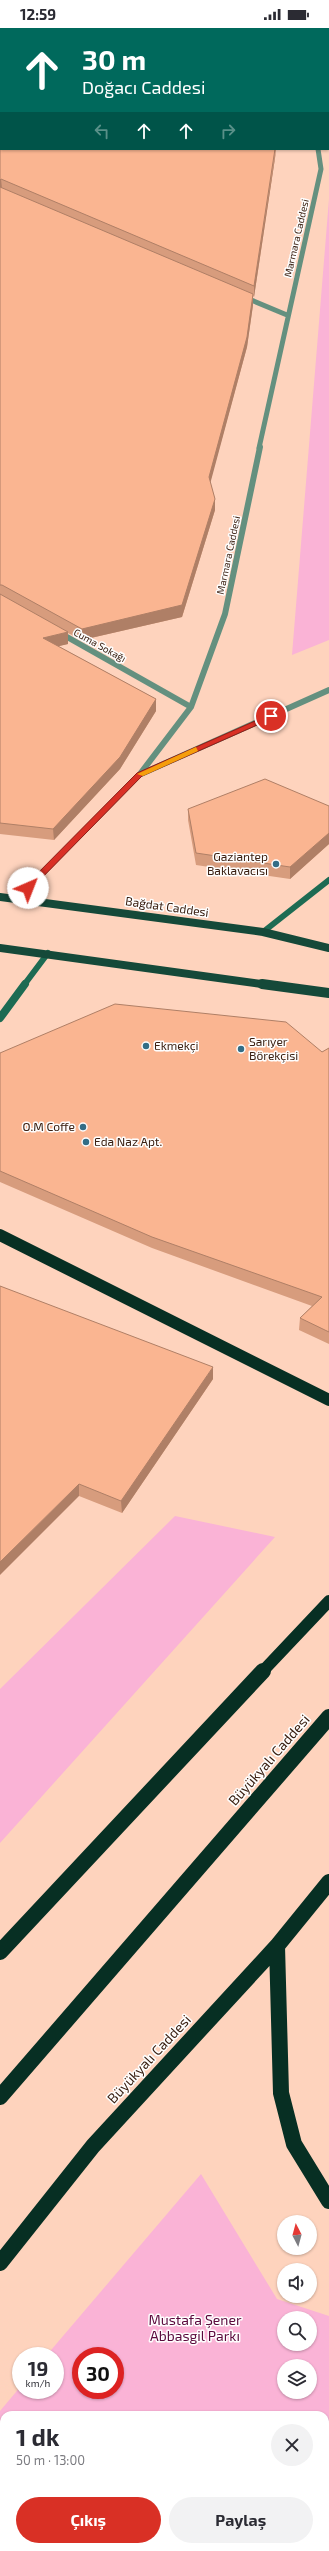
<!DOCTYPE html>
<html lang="tr">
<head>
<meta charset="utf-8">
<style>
	:root { --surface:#fff; --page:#f2f2f3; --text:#2b2b33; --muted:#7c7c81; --accent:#d93025 }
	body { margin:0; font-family:"Exo 2",sans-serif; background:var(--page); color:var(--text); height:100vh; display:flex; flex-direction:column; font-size:15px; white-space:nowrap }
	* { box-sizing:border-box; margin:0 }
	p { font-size:13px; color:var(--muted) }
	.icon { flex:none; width:22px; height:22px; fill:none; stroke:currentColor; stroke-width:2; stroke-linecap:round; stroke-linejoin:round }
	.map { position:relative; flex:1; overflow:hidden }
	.side { position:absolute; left:0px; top:2383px; width:329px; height:140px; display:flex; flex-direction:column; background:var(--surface); border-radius:12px 12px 0 0; box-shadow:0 1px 3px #0004 }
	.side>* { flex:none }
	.guide { position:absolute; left:0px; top:0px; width:329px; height:122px; box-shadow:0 1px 3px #0004; background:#00695c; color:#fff; overflow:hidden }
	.needle { width:26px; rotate:354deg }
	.tools { position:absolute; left:277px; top:2187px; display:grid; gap:8px }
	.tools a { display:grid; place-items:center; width:40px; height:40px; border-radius:50%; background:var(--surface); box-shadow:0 1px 3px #0004; font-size:20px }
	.speed { position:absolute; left:12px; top:2319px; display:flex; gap:8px; font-size:20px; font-weight:700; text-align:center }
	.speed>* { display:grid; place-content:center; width:52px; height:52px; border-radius:50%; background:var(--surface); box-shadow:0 1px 3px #0004; line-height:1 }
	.speed small { font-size:10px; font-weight:400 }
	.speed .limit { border:6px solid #d22; background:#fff; color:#111 }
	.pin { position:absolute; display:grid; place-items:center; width:34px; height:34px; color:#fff; margin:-17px; border:2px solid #fff; border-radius:50%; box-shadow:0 1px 4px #0007 }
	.me { position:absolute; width:44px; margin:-22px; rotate:44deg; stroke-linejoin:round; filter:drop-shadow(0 0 3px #0008) }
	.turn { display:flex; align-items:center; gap:14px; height:84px; padding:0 16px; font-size:18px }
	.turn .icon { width:52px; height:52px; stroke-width:2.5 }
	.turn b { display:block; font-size:28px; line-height:34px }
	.lanes { display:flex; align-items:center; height:38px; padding:0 16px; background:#0003; justify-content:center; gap:20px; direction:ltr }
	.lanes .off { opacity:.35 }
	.round { display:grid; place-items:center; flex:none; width:42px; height:42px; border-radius:21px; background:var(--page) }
	.head { display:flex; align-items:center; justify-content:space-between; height:68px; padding:0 16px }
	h1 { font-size:24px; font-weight:700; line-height:30px }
	.action { display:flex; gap:8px; margin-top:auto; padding:8px 16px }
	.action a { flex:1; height:46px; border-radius:24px; background:var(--accent); color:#fff; font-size:16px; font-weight:700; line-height:46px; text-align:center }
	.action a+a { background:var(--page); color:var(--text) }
	.status { display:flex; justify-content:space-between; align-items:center; height:28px; padding:0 20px; background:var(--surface); direction:ltr }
	.status svg { height:11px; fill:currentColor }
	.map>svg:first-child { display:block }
	.green { fill:#fab3d6; fill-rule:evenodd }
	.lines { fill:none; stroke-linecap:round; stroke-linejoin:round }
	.street-far1 { stroke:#64907f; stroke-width:5 }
	.street { stroke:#64907f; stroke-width:6 }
	.secondary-far1 { stroke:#1d6b53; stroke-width:6 }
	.secondary { stroke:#1d6b53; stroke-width:8 }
	.primary-far1 { stroke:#154939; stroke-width:8 }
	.primary { stroke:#154939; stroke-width:10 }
	.highway-far1 { stroke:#072f23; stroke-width:12 }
	.highway { stroke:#072f23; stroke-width:16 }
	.wall { fill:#d79c7d }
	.shaded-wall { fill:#af7f66 }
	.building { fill:#fab591; stroke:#af7f66 }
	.route { fill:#d93025; stroke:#8d1f18 }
	.slow { fill:#f59e0b }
	.poi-dot { fill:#336d86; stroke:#fefefe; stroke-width:1.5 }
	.labels { text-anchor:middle; stroke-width:3; stroke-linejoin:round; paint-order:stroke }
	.far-street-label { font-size:10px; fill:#3b2012; stroke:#fefefe }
	.poi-label { font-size:12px; fill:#3b2012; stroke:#fefefe; text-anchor:start }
	.street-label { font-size:12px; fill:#3b2012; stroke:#fefefe }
	.near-street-label { font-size:14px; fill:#3b2012; stroke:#fefefe }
	.near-park-label { font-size:14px; fill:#5b093d; stroke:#fefefe }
</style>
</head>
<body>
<div class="status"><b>12:59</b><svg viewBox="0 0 49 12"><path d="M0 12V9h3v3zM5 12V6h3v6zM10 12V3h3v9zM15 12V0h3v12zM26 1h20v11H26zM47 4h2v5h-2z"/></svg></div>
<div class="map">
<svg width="329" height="2523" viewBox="0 0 329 2523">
	<rect width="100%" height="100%" fill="#fed3bd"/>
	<path class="green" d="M329 171V612L292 627Z
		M175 1488 275 1509 0 1815V1661Z
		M201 2146 277 2271 329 2288V2512L325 2515V2387H4V2519H319L314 2523H0V2383L21 2358V2362H55V2328H46ZM284 2290H310V2316H284ZM81 2328H115V2362H81ZM284 2338H310V2364H284Z"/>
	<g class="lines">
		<path class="street-far1" d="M311 0 313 1
			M244 269 287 287
			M259 420 321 141 318 121"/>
		<path class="street" d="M60 605 191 679
			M141 746 329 662
			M17 871 140 746 191 679 225 586 260 419"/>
		<path class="secondary-far1" d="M263 904 329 852
			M24 957 48 925"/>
		<path class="secondary" d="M0 990 25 956"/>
		<path class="primary-far1" d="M0 869 263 904 329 920
			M0 920 269 957"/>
		<path class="primary" d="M262 956 329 965"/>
		<path class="highway-far1" d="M0 1207 329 1372
			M262 1644 329 1573"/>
		<path class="highway" d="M277 1918 281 2065 294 2116 329 2173
			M0 1924 263 1643
			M0 2069 329 1689
			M0 2235 93 2118 277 1918 329 1854"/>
	</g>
	<path class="wall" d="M0 0 1 1 276 121 275 130 254 269 253 268V277L247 319 210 454 215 471V482L182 589 82 612 68 605V616L58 618 156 671V683L120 741 54 812 0 806Z
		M329 778V816L290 851 196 837 188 792V781Z
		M329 1020V1316L299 1302 300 1290 312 1278 152 1220 0 1154V1025L322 1024Z
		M0 1258 213 1351 122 1485 79 1468Z"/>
	<path class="shaded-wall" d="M276 121 275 130 254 269V258Z
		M1 151 2 161 0 162V152Z
		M253 266V277L247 319 209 460V449Z
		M215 471V482L182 589 82 612V601Z
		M68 604V616L43 622V610Z
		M156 671V683L120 741 54 812 53 801Z
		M329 805V816L290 851V839Z
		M213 1339V1351L122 1485 121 1473Z
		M79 1456V1468L0 1547V1534Z"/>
	<path class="building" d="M0 0H273V1H1V121H275L254 258 1 151 0 152Z
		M0 159 253 266 247 309 209 449 215 471 182 577 82 601 2 557H0Z
		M0 566 68 604 43 610 156 671 120 729 53 801 0 795Z
		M265 751 329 778V805L290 839 196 825 188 781Z
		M115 976 286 994 322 1024 329 1020V1304L300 1290 322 1269 152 1209 0 1143V1025Z
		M0 1258 213 1339 121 1473 79 1456 0 1534Z"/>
	<path class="route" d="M271 686 273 690 142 748 31 861H25V858L137 745Z"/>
	<path class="slow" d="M196 719 198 723 143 748 137 746Z"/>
	<g class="poi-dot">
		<circle cx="276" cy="836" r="4"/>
		<circle cx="146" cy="1018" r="4"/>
		<circle cx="241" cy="1021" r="4"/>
		<circle cx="83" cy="1099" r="4"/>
		<circle cx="86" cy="1114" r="4"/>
	</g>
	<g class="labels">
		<g class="far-street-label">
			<text transform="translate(296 210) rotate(-77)" y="4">Marmara Caddesi</text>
			<text transform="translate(228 527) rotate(-78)" y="4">Marmara Caddesi</text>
			<text transform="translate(100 617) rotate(29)" y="4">Cuma Sokağı</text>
		</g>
		<g class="poi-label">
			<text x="268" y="833" text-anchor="end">Gaziantep<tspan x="268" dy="14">Baklavacısı</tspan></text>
			<text x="249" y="1018">Sarıyer<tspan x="249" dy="14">Börekçisi</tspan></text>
			<text x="154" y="1022">Ekmekçi</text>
			<text x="75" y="1103" text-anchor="end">O.M Coffe</text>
			<text x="94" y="1118">Eda Naz Apt.</text>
		</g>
		<g class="street-label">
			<text transform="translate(167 879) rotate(8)" y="4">Bağdat Caddesi</text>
		</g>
		<g class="near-street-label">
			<text transform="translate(269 1732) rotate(-49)" y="5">Büyükyalı Caddesi</text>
			<text transform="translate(149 2031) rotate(-47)" y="5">Büyükyalı Caddesi</text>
		</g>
		<g class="near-park-label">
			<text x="195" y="2297">Mustafa Şener<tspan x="195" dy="16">Abbasgil Parkı</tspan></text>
		</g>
	</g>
</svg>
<div class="tools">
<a><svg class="needle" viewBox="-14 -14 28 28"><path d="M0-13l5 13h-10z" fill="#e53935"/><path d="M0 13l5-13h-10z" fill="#7c7c81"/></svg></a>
<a><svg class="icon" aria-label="sound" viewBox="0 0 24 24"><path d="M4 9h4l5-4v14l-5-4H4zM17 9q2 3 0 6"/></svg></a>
<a><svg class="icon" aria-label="search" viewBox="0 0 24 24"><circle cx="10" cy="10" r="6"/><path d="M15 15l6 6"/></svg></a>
<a><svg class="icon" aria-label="layers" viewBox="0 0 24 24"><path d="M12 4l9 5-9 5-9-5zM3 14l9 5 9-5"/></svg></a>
</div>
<div class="speed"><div>19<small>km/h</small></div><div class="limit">30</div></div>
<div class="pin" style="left:271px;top:688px;background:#d93025"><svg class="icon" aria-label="arrive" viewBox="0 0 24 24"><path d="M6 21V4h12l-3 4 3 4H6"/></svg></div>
<svg class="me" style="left:28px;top:860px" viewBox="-20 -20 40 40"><circle r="19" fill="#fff"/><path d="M0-13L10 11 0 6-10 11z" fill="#d93025"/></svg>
<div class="guide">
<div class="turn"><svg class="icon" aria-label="ahead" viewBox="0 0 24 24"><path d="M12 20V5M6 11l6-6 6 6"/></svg><div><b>30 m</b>Doğacı Caddesi</div></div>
<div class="lanes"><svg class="icon off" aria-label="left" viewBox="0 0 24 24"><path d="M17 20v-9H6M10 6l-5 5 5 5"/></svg><svg class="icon" aria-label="ahead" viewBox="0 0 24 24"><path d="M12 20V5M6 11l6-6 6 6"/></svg><svg class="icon" aria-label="ahead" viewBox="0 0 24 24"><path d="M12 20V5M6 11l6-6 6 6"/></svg><svg class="icon off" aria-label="right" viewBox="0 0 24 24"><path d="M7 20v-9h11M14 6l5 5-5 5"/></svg></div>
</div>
<section class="side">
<div class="head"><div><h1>1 dk</h1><p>50 m · 13:00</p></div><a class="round"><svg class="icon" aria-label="close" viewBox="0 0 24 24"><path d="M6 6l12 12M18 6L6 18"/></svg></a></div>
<div class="action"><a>Çıkış</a><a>Paylaş</a></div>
</section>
</div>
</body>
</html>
